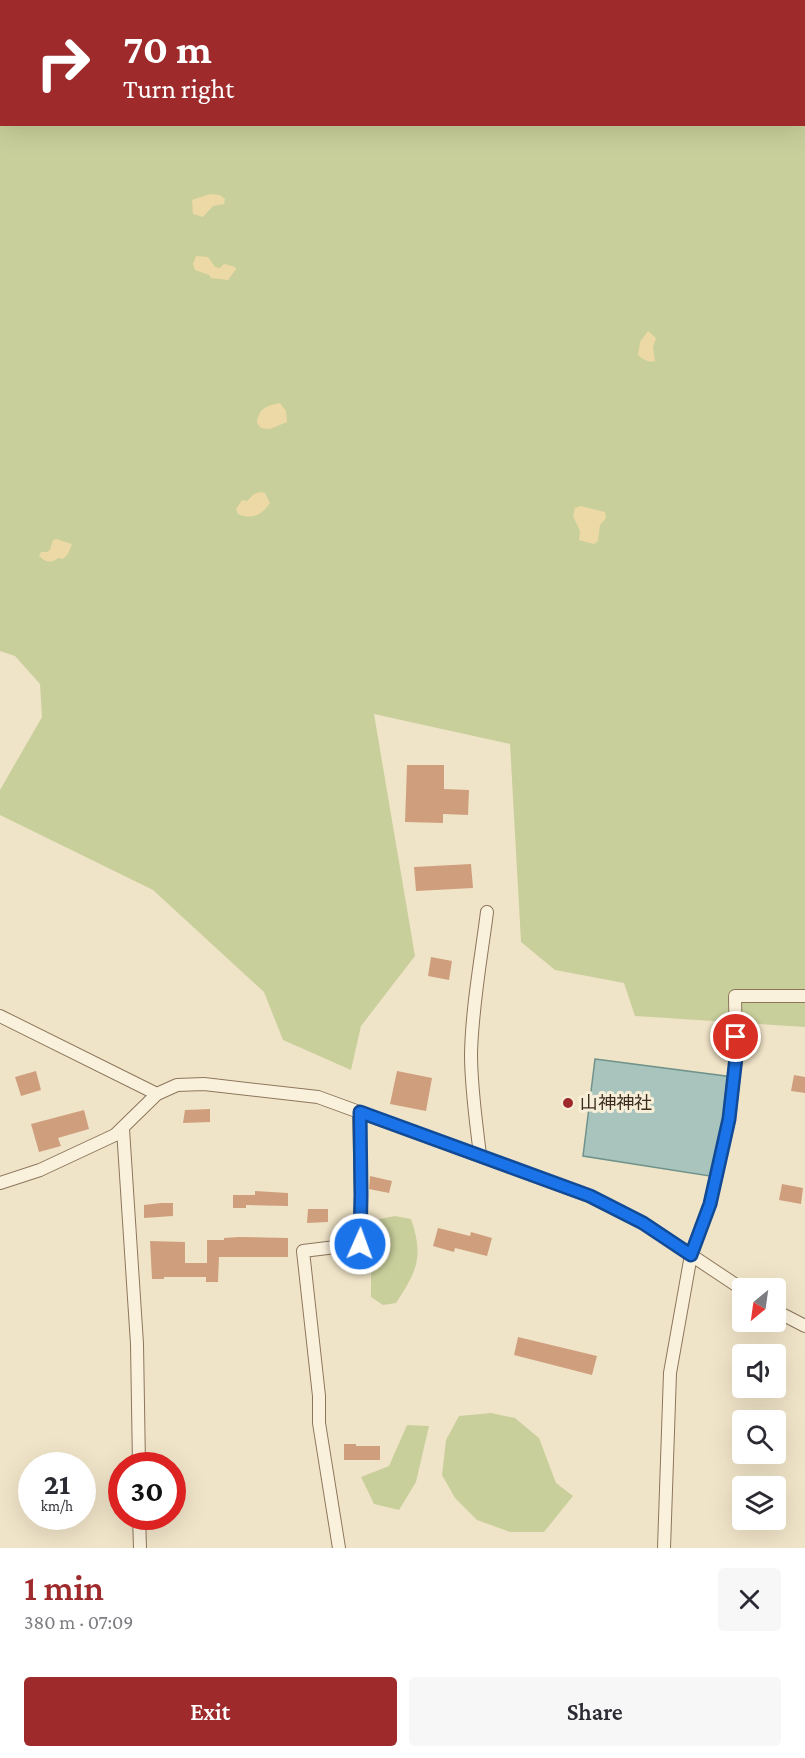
<!DOCTYPE html>
<html lang="en">
<head>
<meta charset="utf-8">
<style>
	:root { --surface:#fff; --page:#f7f7f7; --text:#2b2b33; --muted:#7c7c81; --accent:#9e2a2b }
	body { margin:0; font-family:"Crimson Pro","Noto Sans JP",serif; background:var(--page); color:var(--text); height:100vh; display:flex; flex-direction:column; font-size:22px; white-space:nowrap }
	* { box-sizing:border-box; margin:0 }
	p { font-size:20px; color:var(--muted) }
	.icon { flex:none; width:33px; height:33px; fill:none; stroke:currentColor; stroke-width:2; stroke-linecap:round; stroke-linejoin:round }
	.map { position:relative; height:1548px; overflow:hidden }
	.details { display:flex; flex-direction:column; background:var(--surface); flex:1 }
	.details>* { flex:none }
	.banner { position:absolute; left:0px; top:0px; width:806px; height:126px; box-shadow:0 6px 24px #0002; background:#9e2a2b; color:#fff; overflow:hidden }
	.needle { width:39px; rotate:209deg }
	.tools { position:absolute; left:732px; top:1278px; display:grid; gap:12px }
	.tools a { display:grid; place-items:center; width:54px; height:54px; border-radius:6px; background:var(--surface); box-shadow:0 6px 24px #0002; font-size:30px }
	.speed { position:absolute; left:18px; top:1452px; display:flex; gap:12px; font-size:30px; font-weight:700; text-align:center }
	.speed>* { display:grid; place-content:center; width:78px; height:78px; border-radius:50%; background:var(--surface); box-shadow:0 6px 24px #0002; line-height:1 }
	.speed small { font-size:15px; font-weight:400 }
	.speed .limit { border:9px solid #d22; background:#fff; color:#111 }
	.pin { position:absolute; display:grid; place-items:center; width:51px; height:51px; color:#fff; margin:-26px; border:3px solid #fff; border-radius:50%; box-shadow:0 2px 6px #0007 }
	.me { position:absolute; width:66px; margin:-33px; rotate:2deg; stroke-linejoin:round; filter:drop-shadow(0 0 4px #0008) }
	.turn { display:flex; align-items:center; gap:21px; height:126px; padding:0 24px; font-size:27px }
	.turn .icon { width:78px; height:78px; stroke-width:2.5 }
	.turn b { display:block; font-size:42px; line-height:51px }
	.round { display:grid; place-items:center; flex:none; width:63px; height:63px; border-radius:6px; background:var(--page) }
	.summary { display:flex; align-items:center; justify-content:space-between; height:102px; padding:0 24px }
	h1 { font-size:36px; font-weight:600; line-height:45px; color:var(--accent) }
	.action { display:flex; gap:12px; margin-top:auto; padding:12px 24px }
	.action a { flex:1; height:69px; border-radius:6px; background:var(--accent); color:#fff; font-size:24px; font-weight:600; line-height:69px; text-align:center }
	.action a+a { background:var(--page); color:var(--text) }
	.map>svg:first-child { display:block }
	.green { fill:#c9cf9b; fill-rule:evenodd }
	.sand { fill:#ecd9a5 }
	.water { fill:#a9c4bc; stroke:#6f938a; stroke-width:1.5 }
	.building { fill:#cf9f7d }
	.lines { fill:none; stroke-linecap:round; stroke-linejoin:round }
	.minor-casing { stroke:#8d765c; stroke-width:14 }
	.minor { stroke:#faf1dc; stroke-width:12 }
	.route-casing { stroke:#114b97; stroke-width:15 }
	.route { stroke:#1a73e8; stroke-width:10 }
	.poi-dot { fill:#9e2a2b; stroke:#f7eed8; stroke-width:2 }
	.labels { text-anchor:middle; stroke-width:6; stroke-linejoin:round; paint-order:stroke }
	.poi-label { font-size:18px; fill:#3d2e20; stroke:#f7eed8; text-anchor:start }
</style>
</head>
<body>
<div class="map">
<svg width="805" height="1548" viewBox="0 0 805 1548">
	<rect width="100%" height="100%" fill="#f0e4c8"/>
	<path class="green" d="M0 0H805V1027L635 1016 624 983 555 970 521 942 510 744 374 714 415 956 361 1026 351 1070 283 1040 264 992 153 890 0 815V790L42 717 40 684 15 656 0 651ZM2 2H804V124H2Z
		M395 1216 411 1219C424 1257 417 1271 396 1303L383 1305 371 1297V1274L376 1246 370 1221Z
		M491 1413 515 1418 539 1438 556 1483 573 1496 544 1532H510L477 1520 455 1498 442 1475 446 1440 459 1416Z
		M407 1425 429 1426 416 1482 399 1510 374 1504 361 1477 389 1466Z"/>
	<path class="sand" d="M210 194 220 195 225 199 224 204 213 206 203 217 193 214 192 200Z
		M196 256 208 257 215 267 220 268 224 264 235 267 236 269 228 280 211 278 209 275 195 270 193 264Z
		M648 331 656 338 653 347 655 361C649 363 642 359 638 355L640 342Z
		M280 403 286 411 287 422 270 429 261 428 257 423C259 408 266 406 280 403Z
		M260 492 265 493 270 503C262 515 252 520 238 514L236 509 242 500 247 501 254 494Z
		M581 506 605 512 606 518 600 525 598 541 594 544 579 540 580 531 573 516 575 508Z
		M56 539 72 544 68 554 63 559 58 558C51 564 45 562 39 556L41 552H47L50 550 53 540Z"/>
	<path class="water" d="M595 1059 733 1077 716 1177 583 1156Z"/>
	<path class="building" d="M407 765H444V789L469 790 468 815 443 814V823L405 822Z
		M471 864 473 888 416 891 414 867Z
		M431 957 452 961 449 980 428 976Z
		M36 1071 41 1090 21 1096 15 1077Z
		M397 1071 432 1078 426 1111 390 1104Z
		M794 1075 805 1077V1093L791 1091Z
		M210 1109V1122L183 1123 185 1110Z
		M84 1110 89 1129 58 1138 61 1146 39 1152 31 1124Z
		M370 1176 392 1181 389 1193 369 1189Z
		M782 1184 803 1188 801 1204 779 1200Z
		M255 1191 288 1193V1206L246 1205V1208H233V1195H255Z
		M161 1203H173V1216L144 1218V1205Z
		M308 1209H328V1222L307 1223Z
		M438 1228 470 1236 471 1232 492 1238 487 1256 455 1248 454 1252 433 1246Z
		M239 1237 288 1238V1257H219L218 1282H206V1277H164V1279H152L150 1241 185 1242V1263H207V1240H224V1238Z
		M518 1337 597 1356 592 1375 514 1355Z
		M344 1444H356V1446H380V1460H344Z"/>
	<g class="lines">
		<g class="minor-casing">
			<path id="minor" d="M0 1016 157 1094
				M123 1129 137 1344 139 1466
				M480 1155C476 1121 471 1088 471 1054 472 1007 481 959 487 912
				M0 1183 40 1170 115 1135 157 1094 177 1085 204 1084 318 1097 589 1196 643 1223 742 1289
				M776 1311 805 1326
				M139 1516 140 1548
				M339 1548 319 1423V1396L303 1251 360 1244 361 1195 359 1112
				M664 1548 670 1373 691 1255 710 1204 729 1119 736 1057 735 996H805"/>
		</g>
		<use href="#minor" class="minor"/>
	</g>
	<g class="lines">
		<g class="route-casing">
			<path id="route" d="M360 1244 361 1195 360 1112 590 1196 643 1223 691 1255 710 1204 729 1119 736 1057V1037"/>
		</g>
		<use href="#route" class="route"/>
	</g>
	<circle class="poi-dot" cx="568" cy="1103" r="6"/>
	<g class="labels">
		<g class="poi-label">
			<text x="580" y="1109">山神神社</text>
		</g>
	</g>
</svg>
<div class="tools">
<a><svg class="needle" viewBox="-14 -14 28 28"><path d="M0-13l5 13h-10z" fill="#e53935"/><path d="M0 13l5-13h-10z" fill="#7c7c81"/></svg></a>
<a><svg class="icon" aria-label="sound" viewBox="0 0 24 24"><path d="M4 9h4l5-4v14l-5-4H4zM17 9q2 3 0 6"/></svg></a>
<a><svg class="icon" aria-label="search" viewBox="0 0 24 24"><circle cx="10" cy="10" r="6"/><path d="M15 15l6 6"/></svg></a>
<a><svg class="icon" aria-label="layers" viewBox="0 0 24 24"><path d="M12 4l9 5-9 5-9-5zM3 14l9 5 9-5"/></svg></a>
</div>
<div class="speed"><div>21<small>km/h</small></div><div class="limit">30</div></div>
<div class="pin" style="left:736px;top:1037px;background:#d93025"><svg class="icon" aria-label="arrive" viewBox="0 0 24 24"><path d="M6 21V4h12l-3 4 3 4H6"/></svg></div>
<svg class="me" style="left:360px;top:1244px" viewBox="-20 -20 40 40"><circle r="17" fill="#1a73e8" stroke="#fff" stroke-width="3"/><path d="M0-11L8 9 0 5-8 9z" fill="#fff"/></svg>
<div class="banner">
<div class="turn"><svg class="icon" aria-label="right" viewBox="0 0 24 24"><path d="M7 20v-9h11M14 6l5 5-5 5"/></svg><div><b>70 m</b>Turn right</div></div>
</div>
</div>
<section class="details">
<div class="summary"><div><h1>1 min</h1><p>380 m · 07:09</p></div><a class="round"><svg class="icon" aria-label="close" viewBox="0 0 24 24"><path d="M6 6l12 12M18 6L6 18"/></svg></a></div>
<div class="action"><a>Exit</a><a>Share</a></div>
</section>
</body>
</html>
